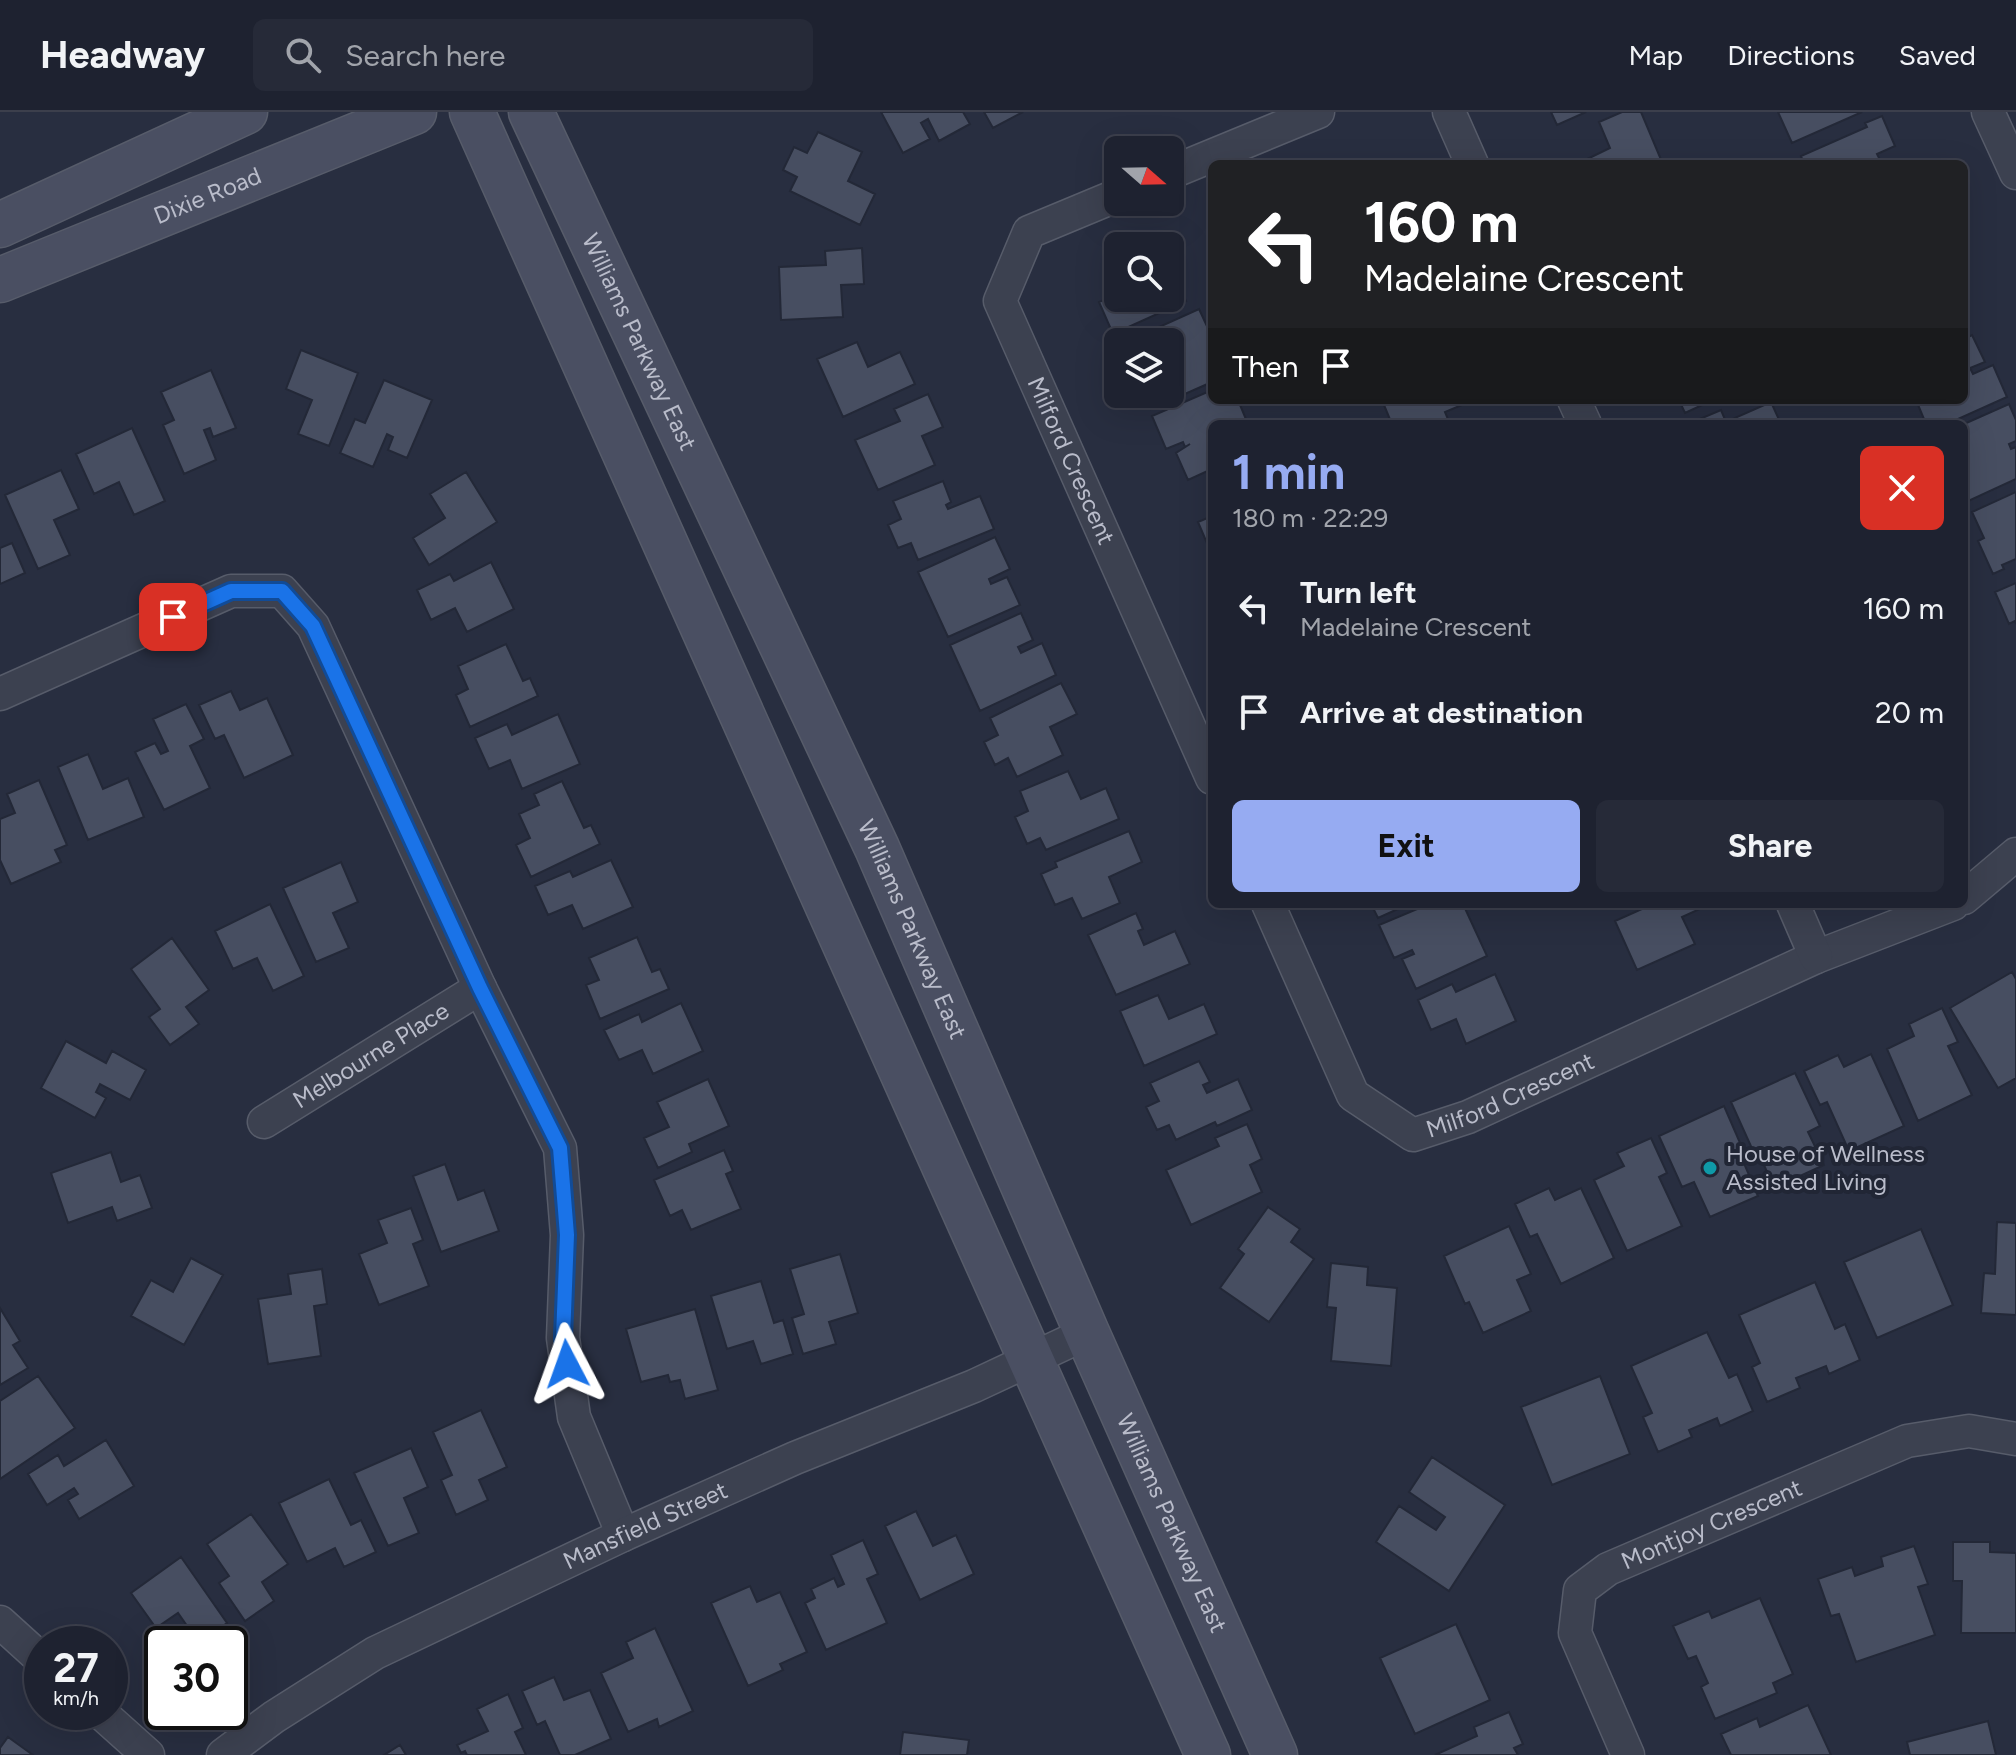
<!DOCTYPE html>
<html lang="en">
<head>
<meta charset="utf-8">
<style>
	:root { --surface:#1e2230; --page:#262a38; --text:#f1f3f6; --muted:#a1a4ab; --line:#3c3f4c; --accent:#96abf2 }
	body { margin:0; font-family:Figtree,sans-serif; background:var(--page); color:var(--text); height:100vh; display:flex; flex-direction:column; font-size:30px; white-space:nowrap }
	* { box-sizing:border-box; margin:0 }
	p { font-size:26px; color:var(--muted) }
	.icon { flex:none; width:44px; height:44px; fill:none; stroke:currentColor; stroke-width:2; stroke-linecap:round; stroke-linejoin:round }
	.map { position:relative; flex:1; overflow:hidden }
	.side { position:absolute; left:1208px; top:308px; width:760px; height:488px; display:flex; flex-direction:column; background:var(--surface); border-radius:12px; box-shadow:0 8px 32px #0002,0 0 0 2px var(--line) }
	.side>* { flex:none }
	.guide { position:absolute; left:1208px; top:48px; width:760px; height:244px; border-radius:12px; box-shadow:0 8px 32px #0002,0 0 0 2px var(--line); background:#202124; color:#fff; overflow:hidden }
	.needle { width:52px; rotate:110deg }
	.buttons { position:absolute; left:1104px; top:24px; display:grid; gap:16px }
	.buttons a { display:grid; place-items:center; width:80px; height:80px; border-radius:12px; background:var(--surface); box-shadow:0 8px 32px #0002,0 0 0 2px var(--line); font-size:40px }
	.speed { position:absolute; left:24px; top:1514px; display:flex; gap:16px; font-size:40px; font-weight:700; text-align:center }
	.speed>* { display:grid; place-content:center; width:104px; height:104px; border-radius:50%; background:var(--surface); box-shadow:0 8px 32px #0002,0 0 0 2px var(--line); line-height:1 }
	.speed small { font-size:20px; font-weight:400 }
	.speed .limit { border:4px solid #111; border-radius:12px; background:#fff; color:#111 }
	.pin { position:absolute; display:grid; place-items:center; width:68px; height:68px; color:#fff; margin:-34px; border-radius:16px; box-shadow:0 4px 12px #0006 }
	.me { position:absolute; width:88px; margin:-44px; rotate:356deg; stroke-linejoin:round; filter:drop-shadow(0 0 6px #0008) }
	.turn { display:flex; align-items:center; gap:28px; height:168px; padding:0 24px; font-size:36px }
	.turn .icon { width:104px; height:104px; stroke-width:2.5 }
	.turn b { display:block; font-size:56px; line-height:68px }
	.then { display:flex; align-items:center; height:76px; padding:0 24px; background:#0003; gap:16px; font-size:30px }
	.round { display:grid; place-items:center; flex:none; width:84px; height:84px; border-radius:12px; background:var(--page) }
	.headline { display:flex; align-items:center; justify-content:space-between; height:136px; padding:0 24px }
	h1 { font-size:48px; font-weight:700; line-height:60px; color:var(--accent) }
	.cta { display:flex; gap:16px; margin-top:auto; padding:16px 24px }
	.cta a { flex:1; height:92px; border-radius:12px; background:var(--accent); color:#111; font-size:32px; font-weight:700; line-height:92px; text-align:center }
	.cta a+a { background:var(--page); color:var(--text) }
	ul { padding:0; list-style:none }
	li { display:flex; align-items:center; gap:24px; height:104px; padding:0 24px }
	li div { flex:1 }
	li b { display:block; font-size:30px }
	li em { font-style:normal }
	header { display:flex; align-items:center; gap:48px; box-sizing:border-box; height:112px; padding:0 40px; background:var(--surface); border-bottom:2px solid var(--line) }
	header strong { font-size:38px }
	nav { display:flex; gap:44px; margin-inline-start:auto; font-size:28px }
	.search { width:560px; height:72px; background:var(--page); display:flex; align-items:center; gap:20px; box-sizing:border-box; padding:0 28px; border-radius:12px; color:var(--muted); font-size:30px }
	.map>svg:first-child { display:block }
	.building { fill:#474e61; stroke:#232837; stroke-width:2 }
	.lines { fill:none; stroke-linecap:round; stroke-linejoin:round }
	.street-casing { stroke:#575c6a; stroke-width:35 }
	.secondary-casing { stroke:#575c6a; stroke-width:47 }
	.street { stroke:#3c4150; stroke-width:32 }
	.secondary { stroke:#4a4f62; stroke-width:44 }
	.route-casing { stroke:#114b97; stroke-width:20 }
	.route { stroke:#1a73e8; stroke-width:14 }
	.culture-dot { fill:#0f9aa8; stroke:#212635; stroke-width:3 }
	.labels { text-anchor:middle; stroke-width:8; stroke-linejoin:round; paint-order:stroke }
	.street-label { font-size:24px; fill:#b9bcca; stroke:#212635 }
	.poi-label { font-size:24px; fill:#b9bcca; stroke:#212635; text-anchor:start }
</style>
</head>
<body>
<header>
<strong>Headway</strong>
<div class="search"><svg class="icon" aria-label="search" viewBox="0 0 24 24"><circle cx="10" cy="10" r="6"/><path d="M15 15l6 6"/></svg>Search here</div>
<nav><a>Map</a><a>Directions</a><a>Saved</a></nav>
</header>
<div class="map">
<svg width="2016" height="1643" viewBox="0 0 2016 1643">
	<rect width="100%" height="100%" fill="#282e40"/>
	<path class="building" d="M881 0H963L970 12 939 29 928 7 921 11 930 27 903 41Z
		M984 0H1023L993 16Z
		M1551 0H1586L1557 13Z
		M1622 0H1641L1662 50 1657 52H1577L1610 36 1599 10Z
		M1778 0H1862L1792 31Z
		M1882 4 1895 34 1877 42 1882 52H1804L1801 44 1867 15 1865 11Z
		M818 20 862 40 848 69 875 82 860 113 790 79 797 65 783 58 794 35 807 41Z
		M862 136 864 172 841 173 843 205 781 208 779 155 826 153 825 139Z
		M1170 152 1186 189 1113 222 1099 190 1118 182V186H1170Z
		M1199 197 1212 225V270L1151 297 1144 282H1170V230L1128 229Z
		M1972 223 1985 250 1970 256 1973 262 1993 253 2007 285 1947 312H1926L1916 288H1964V227Z
		M857 230 868 255 900 240 915 272 843 305 817 247Z
		M301 238 358 261 329 334 298 322 312 288 286 277Z
		M211 258 236 316 213 325 210 316 204 318 216 348 184 362 163 313 174 308 161 280Z
		M384 268 432 288 407 346 388 338 393 325 387 322 373 355 340 341 355 307 365 311Z
		M1212 278V288H1238L1248 312H1212V357L1188 368 1176 341 1190 332 1185 335 1183 330 1166 337 1152 304Z
		M928 282 943 315 922 324 935 353 878 378 855 328 900 309 894 297Z
		M1396 288H1468L1469 290 1445 300 1450 312H1385L1391 310 1384 293Z
		M1679 288H1713L1685 301Z
		M1771 290 1781 312H1688L1721 298 1726 310Z
		M2009 292 2016 308V329L2009 332 2011 337 2016 335V367L1964 391V312Z
		M132 316 165 389 134 403 119 370 94 382 76 342Z
		M61 358 79 397 54 408 70 443 38 457 5 383Z
		M466 360 497 410 429 453 413 426 445 406 430 382Z
		M943 369 951 390 946 393 948 397 980 384 994 417 918 448 911 431 898 436 888 413 901 407 893 389Z
		M2016 380V447L2002 453 2004 457 1993 462 1978 429 1984 426 1972 400Z
		M1212 404V443L1198 410Z
		M995 425 1010 457 989 467 991 472 1007 465 1020 493 948 525 918 460Z
		M12 431 25 461 0 472V436Z
		M491 450 514 497 467 520 455 496 431 508 417 478 450 462 454 469Z
		M2016 471V512L2015 509 2009 512 1995 480Z
		M1021 501 1033 528 1018 535 1021 541 1042 531 1056 563 980 599 950 533Z
		M506 532 523 569 530 566 538 584 470 615 456 583 468 577 458 554Z
		M1061 571 1077 602 1050 615 1063 643 1017 665 1008 646 995 653 984 630 998 623 990 606Z
		M231 579 240 598 267 586 293 643 244 666 224 623 215 627 199 593Z
		M186 592 204 627 190 634 210 676 164 698 135 640 155 631 161 642 168 639 153 607Z
		M558 602 580 652 522 677 510 648 489 657 475 626 507 612 512 623Z
		M88 642 103 677 128 666 144 705 88 728 58 655Z
		M1068 659 1081 687 1106 676 1119 707 1046 738 1040 726 1027 732 1015 705 1028 699 1020 679Z
		M39 668 67 733 55 738 61 750 11 772 0 748V707L15 701 7 682Z
		M562 669 584 716 591 713 600 732 531 765 516 733 530 726 519 702 539 693 534 682Z
		M1129 719 1142 750 1109 765 1120 791 1082 807 1072 786 1055 793 1041 762 1057 755 1055 750Z
		M611 748 633 795 583 817 572 793 548 803 535 774 570 759 573 765Z
		M341 750 358 790 333 801 349 836 316 850 283 776Z
		M270 792 304 864 273 879 257 846 233 857 215 819Z
		M1371 792H1409L1378 806Z
		M1429 792H1463L1487 844 1416 877 1402 847 1414 842 1412 838 1394 846 1379 813Z
		M1653 792H1701L1702 796 1682 805 1695 832 1637 858 1615 809Z
		M1136 801 1143 817 1138 819 1144 833 1175 819 1190 852 1116 883 1088 823Z
		M637 825 652 860 660 857 669 877 600 907 586 873 599 868 589 846Z
		M172 826 209 878 186 895 199 912 170 933 149 905 160 897 131 857Z
		M2012 860 2016 867V966L1998 976 1950 896Z
		M1495 862 1516 909 1466 932 1456 907 1431 918 1418 888 1452 872 1456 880Z
		M1158 883 1169 907 1204 892 1217 922 1144 954 1120 899Z
		M681 891 703 939 653 962 642 938 619 948 604 918 639 902 642 910Z
		M1942 896 1958 930 1948 934 1972 983 1918 1009 1887 937 1914 924 1909 912Z
		M66 929 106 951 112 939 146 958 130 988 100 972 96 980 106 986 95 1006 41 976Z
		M1871 942 1904 1014 1849 1039 1827 990 1820 993 1804 959 1838 943 1844 955Z
		M1199 949 1210 970 1203 973 1207 981 1238 967 1252 998 1217 1014 1215 1010 1176 1028 1169 1013 1157 1018 1146 995 1159 989 1150 971Z
		M1795 961 1820 1014 1808 1020 1824 1053 1774 1076 1758 1039 1754 1041 1731 990Z
		M708 967 729 1014 689 1032 692 1040 658 1056 644 1026 669 1015 657 990Z
		M1724 994 1744 1040 1740 1042 1758 1084 1710 1105 1694 1070 1682 1075 1659 1024Z
		M1247 1012 1262 1047 1250 1053 1262 1080 1191 1113 1166 1058 1219 1034 1215 1026Z
		M1651 1026 1667 1061 1659 1065 1682 1114 1627 1139 1594 1068 1624 1054 1617 1041Z
		M724 1038 733 1059 726 1062 741 1097 691 1118 682 1098 670 1104 654 1068Z
		M111 1040 121 1070 140 1063 152 1096 117 1109 112 1095 68 1111 51 1061Z
		M445 1052 458 1088 484 1078 499 1119 441 1140 413 1064Z
		M1549 1076 1555 1088 1581 1076 1614 1146 1561 1172 1537 1122 1530 1125 1515 1092Z
		M1268 1095 1300 1117 1291 1130 1314 1147 1269 1210 1220 1176 1244 1142 1238 1137Z
		M411 1096 423 1128 413 1132 429 1174 379 1193 359 1142 387 1131 378 1108Z
		M1997 1110 2016 1111V1203L1981 1201 1984 1161 1995 1162Z
		M1509 1114 1531 1162 1517 1168 1531 1199 1483 1221 1469 1190 1465 1192 1444 1144Z
		M1921 1117 1953 1193 1877 1226 1844 1150Z
		M840 1142 858 1201 829 1210 836 1232 803 1242 792 1206 804 1202 790 1157Z
		M191 1146 223 1163 184 1233 131 1204 151 1168 173 1180Z
		M1331 1151 1368 1155 1367 1173 1397 1176 1391 1254 1331 1249 1336 1196 1327 1195Z
		M322 1157 327 1192 314 1194 321 1244 268 1252 258 1187 291 1182 288 1162Z
		M761 1169 774 1211 783 1208 793 1242 761 1252 753 1229 727 1237 711 1184Z
		M1815 1170 1835 1217 1845 1212 1860 1248 1829 1262 1826 1254 1796 1266 1800 1276 1767 1290 1752 1255 1760 1251 1739 1203Z
		M0 1196 20 1229 13 1233 28 1256 0 1273Z
		M695 1197 718 1278 685 1287 680 1268 670 1270 668 1263 641 1270 626 1217Z
		M1707 1220 1729 1266 1737 1262 1753 1299 1720 1314 1717 1306 1689 1318 1692 1325 1658 1340 1643 1305 1652 1301 1631 1254Z
		M38 1264 75 1316 0 1367V1289Z
		M1600 1264 1630 1342 1552 1373 1521 1295Z
		M481 1298 507 1355 479 1368 488 1388 456 1403 441 1368 452 1363 433 1320Z
		M106 1328 134 1374 79 1407 68 1388 78 1382 74 1376 47 1393 28 1362 58 1343 64 1354Z
		M411 1336 428 1375 404 1386 419 1421 388 1434 354 1361Z
		M1432 1345 1505 1393 1449 1479 1376 1430 1399 1394 1436 1418 1445 1405 1409 1380Z
		M329 1367 351 1413 361 1408 376 1440 344 1455 335 1436 307 1450 279 1391Z
		M916 1399 933 1434 956 1423 974 1462 920 1488 885 1414Z
		M251 1402 288 1452 262 1470 274 1489 245 1509 219 1471 229 1464 207 1432Z
		M863 1428 878 1462 867 1467 887 1511 826 1538 805 1491 815 1486 811 1477 834 1466 838 1475 844 1472 831 1443Z
		M1953 1430H1990V1440L2016 1441V1521H1961L1962 1469H1953Z
		M1914 1434 1928 1472 1918 1475 1935 1523 1856 1550 1839 1502 1831 1504 1818 1467 1852 1455 1855 1464 1883 1454 1881 1445Z
		M181 1445 227 1511 199 1531 178 1501 156 1516 131 1481Z
		M750 1474 757 1490 780 1480 807 1540 780 1552 783 1558 748 1574 711 1491Z
		M1760 1486 1793 1562 1773 1571 1777 1581 1715 1607 1701 1575 1708 1571 1696 1544 1688 1547 1673 1514 1709 1499 1712 1506Z
		M1456 1512 1490 1588 1415 1622 1380 1546Z
		M655 1516 693 1599 659 1615 657 1607 628 1620 601 1561 633 1546 626 1530Z
		M554 1565 564 1588 590 1578 611 1627 575 1643H560L545 1609 537 1613 522 1579Z
		M508 1582 523 1616 515 1620 526 1643H467L465 1639 461 1641 457 1633 488 1619 477 1597Z
		M1808 1593 1831 1643H1731L1721 1622 1757 1606 1760 1615Z
		M1509 1600 1523 1632 1514 1636 1518 1643H1435L1477 1624 1474 1615Z
		M1988 1609 1996 1643H1910L1907 1630Z
		M903 1620 969 1628 967 1643H900Z
		M8 1625 33 1643H0V1636Z
		M400 1633 406 1643H384Z"/>
	<g class="lines">
		<g class="street-casing">
			<g id="street">
				<path d="M1449 0 1472 52"/>
				<path d="M1988 0 2016 61"/>
				<path d="M1170 61 1318 0"/>
				<path id="s1" d="M1118 83 1029 120 1000 189 1212 666"/>
				<path d="M1574 288 1585 312"/>
				<path d="M0 582 231 479H282L313 514 480 876 560 1036 567 1123 563 1226 574 1305 623 1423"/>
				<path d="M1964 786 2016 742"/>
				<path id="s2" d="M1268 792 1353 983 1413 1023 1468 1005 1816 845 1953 792"/>
				<path d="M1793 792 1816 845"/>
				<path id="s3" d="M264 1010 480 876"/>
				<path d="M0 1510 42 1548"/>
				<path d="M100 1600 148 1643"/>
				<path id="s4" d="M223 1643 274 1605 375 1541 623 1423 795 1346 974 1274 1087 1221"/>
				<path id="s5" d="M1628 1643 1575 1521 1580 1478 1608 1457 1907 1329 1969 1319 2016 1327"/>
			</g>
		</g>
		<g class="secondary-casing">
			<g id="secondary">
				<path d="M472 0 1208 1643"/>
				<path id="s6" d="M531 0 877 736 1087 1221 1275 1643"/>
				<path d="M0 113 245 0"/>
				<path id="s7" d="M0 168 414 0"/>
			</g>
		</g>
		<use href="#street" class="street"/>
		<use href="#secondary" class="secondary"/>
	</g>
	<g class="lines">
		<g class="route-casing">
			<path id="route" d="M173 505 231 479H282L313 514 480 876 560 1036 567 1123 563 1226 567 1252"/>
		</g>
		<use href="#route" class="route"/>
	</g>
	<circle class="culture-dot" cx="1710" cy="1056" r="8"/>
	<g class="labels">
		<g class="street-label">
			<text dy="8" stroke="none"><textPath href="#s7" startOffset="224">Dixie Road</textPath></text>
			<text dy="8" stroke="none"><textPath href="#s6" startOffset="254">Williams Parkway East</textPath></text>
			<text dy="8" stroke="none"><textPath href="#s1" startOffset="346">Milford Crescent</textPath></text>
			<text dy="8" stroke="none"><textPath href="#s6" startOffset="902">Williams Parkway East</textPath></text>
			<text dy="8" stroke="none"><textPath href="#s3" startOffset="126">Melbourne Place</textPath></text>
			<text dy="8" stroke="none"><textPath href="#s2" startOffset="386">Milford Crescent</textPath></text>
			<text dy="8" stroke="none"><textPath href="#s6" startOffset="1550">Williams Parkway East</textPath></text>
			<text dy="8" stroke="none"><textPath href="#s5" startOffset="324">Montjoy Crescent</textPath></text>
			<text dy="8" stroke="none"><textPath href="#s4" startOffset="482">Mansfield Street</textPath></text>
		</g>
		<g class="poi-label">
			<text x="1726" y="1050">House of Wellness<tspan x="1726" dy="28">Assisted Living</tspan></text>
		</g>
	</g>
</svg>
<div class="buttons">
<a><svg class="needle" viewBox="-14 -14 28 28"><path d="M0-13l5 13h-10z" fill="#e53935"/><path d="M0 13l5-13h-10z" fill="#a1a4ab"/></svg></a>
<a><svg class="icon" aria-label="search" viewBox="0 0 24 24"><circle cx="10" cy="10" r="6"/><path d="M15 15l6 6"/></svg></a>
<a><svg class="icon" aria-label="layers" viewBox="0 0 24 24"><path d="M12 4l9 5-9 5-9-5zM3 14l9 5 9-5"/></svg></a>
</div>
<div class="speed"><div>27<small>km/h</small></div><div class="limit">30</div></div>
<div class="pin" style="left:173px;top:505px;background:#d93025"><svg class="icon" aria-label="arrive" viewBox="0 0 24 24"><path d="M6 21V4h12l-3 4 3 4H6"/></svg></div>
<svg class="me" style="left:567px;top:1252px" viewBox="-20 -20 40 40"><path d="M0-17L14 15 0 8-14 15z" fill="#1a73e8" stroke="#fff" stroke-width="4"/></svg>
<div class="guide">
<div class="turn"><svg class="icon" aria-label="left" viewBox="0 0 24 24"><path d="M17 20v-9H6M10 6l-5 5 5 5"/></svg><div><b>160 m</b>Madelaine Crescent</div></div>
<div class="then">Then<svg class="icon" aria-label="arrive" viewBox="0 0 24 24"><path d="M6 21V4h12l-3 4 3 4H6"/></svg></div>
</div>
<section class="side">
<div class="headline"><div><h1>1 min</h1><p>180 m · 22:29</p></div><a class="round" style="background:#d93025;color:#fff"><svg class="icon" aria-label="close" viewBox="0 0 24 24"><path d="M6 6l12 12M18 6L6 18"/></svg></a></div>
<ul>
<li><svg class="icon" aria-label="left" viewBox="0 0 24 24"><path d="M17 20v-9H6M10 6l-5 5 5 5"/></svg><div><b>Turn left</b><p>Madelaine Crescent</p></div><em>160 m</em></li>
<li><svg class="icon" aria-label="arrive" viewBox="0 0 24 24"><path d="M6 21V4h12l-3 4 3 4H6"/></svg><div><b>Arrive at destination</b></div><em>20 m</em></li>
</ul>
<div class="cta"><a>Exit</a><a>Share</a></div>
</section>
</div>
</body>
</html>
